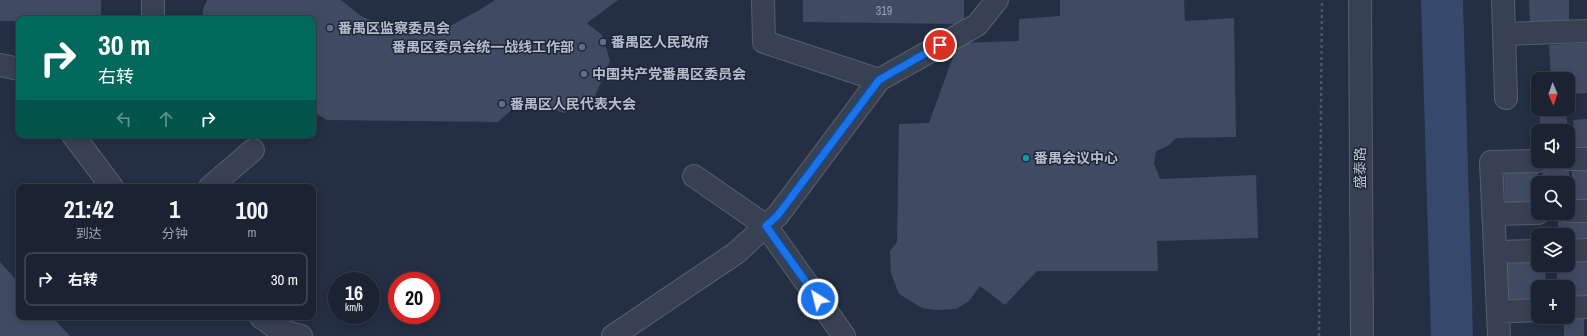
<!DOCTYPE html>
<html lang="zh">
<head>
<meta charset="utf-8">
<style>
	:root { --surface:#1b2332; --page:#282f3e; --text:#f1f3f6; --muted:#a0a4ac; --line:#39404d }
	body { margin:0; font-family:"Archivo Narrow","Noto Sans SC",sans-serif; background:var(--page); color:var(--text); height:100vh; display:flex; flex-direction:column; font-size:15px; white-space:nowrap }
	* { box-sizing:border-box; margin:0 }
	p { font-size:13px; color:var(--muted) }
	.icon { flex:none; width:22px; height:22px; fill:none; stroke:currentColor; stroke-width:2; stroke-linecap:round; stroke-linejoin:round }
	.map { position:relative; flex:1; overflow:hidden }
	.drawer { position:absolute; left:16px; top:184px; width:300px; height:136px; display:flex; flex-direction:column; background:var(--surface); border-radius:8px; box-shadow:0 2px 10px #0003,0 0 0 1px var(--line) }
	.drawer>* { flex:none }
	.hud { position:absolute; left:16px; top:16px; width:300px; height:122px; border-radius:8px; box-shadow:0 2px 10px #0003,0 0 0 1px var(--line); background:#00695c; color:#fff; overflow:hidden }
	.needle { width:26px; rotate:178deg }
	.tools { position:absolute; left:1531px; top:72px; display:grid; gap:8px }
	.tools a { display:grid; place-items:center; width:44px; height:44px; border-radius:8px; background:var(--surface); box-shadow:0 2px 10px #0003,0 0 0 1px var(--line); font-size:20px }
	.speed { position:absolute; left:328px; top:272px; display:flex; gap:8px; font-size:20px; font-weight:700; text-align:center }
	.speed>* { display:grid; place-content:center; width:52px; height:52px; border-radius:50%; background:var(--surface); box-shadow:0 2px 10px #0003,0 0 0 1px var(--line); line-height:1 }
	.speed small { font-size:10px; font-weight:400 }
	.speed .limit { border:6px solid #d22; background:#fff; color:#111 }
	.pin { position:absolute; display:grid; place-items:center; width:34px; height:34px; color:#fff; margin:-17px; border:2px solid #fff; border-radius:50%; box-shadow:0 1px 4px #0007 }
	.me { position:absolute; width:44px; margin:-22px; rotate:324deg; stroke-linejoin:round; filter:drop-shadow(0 0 3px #0008) }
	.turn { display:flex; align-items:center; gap:14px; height:84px; padding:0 16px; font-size:18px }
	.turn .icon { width:52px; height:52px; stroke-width:2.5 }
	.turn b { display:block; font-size:28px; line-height:34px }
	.lanes { display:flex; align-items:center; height:38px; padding:0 16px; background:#0003; justify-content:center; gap:20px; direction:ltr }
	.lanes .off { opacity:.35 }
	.eta { display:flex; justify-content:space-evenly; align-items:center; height:68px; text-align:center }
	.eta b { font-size:24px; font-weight:700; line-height:28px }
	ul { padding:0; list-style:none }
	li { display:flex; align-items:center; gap:12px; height:54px; margin:0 8px 6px; padding:0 8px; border:2px solid var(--line); border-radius:8px }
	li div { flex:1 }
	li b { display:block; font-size:15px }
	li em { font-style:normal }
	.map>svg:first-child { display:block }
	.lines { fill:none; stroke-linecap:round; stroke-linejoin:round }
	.river { stroke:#36486b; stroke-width:42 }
	.building { fill:#404b63 }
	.minor-casing { stroke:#565f6f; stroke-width:24 }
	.path { stroke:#445b60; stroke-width:2.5; stroke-dasharray:3 3; stroke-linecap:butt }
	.minor { stroke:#384152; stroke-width:22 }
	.route-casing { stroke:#114b97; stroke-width:10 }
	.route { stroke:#1a73e8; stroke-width:7 }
	.service-dot { fill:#5c6f8a; stroke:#1d2637; stroke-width:1.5 }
	.culture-dot { fill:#0f9aa8; stroke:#1d2637; stroke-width:1.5 }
	.labels { text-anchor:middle; stroke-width:3; stroke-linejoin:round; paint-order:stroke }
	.number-label { font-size:12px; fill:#98a0b2 }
	.poi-label { font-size:14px; font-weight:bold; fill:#b5bccc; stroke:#1d2637; text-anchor:start }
	.street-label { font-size:14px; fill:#b5bccc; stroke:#1d2637 }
</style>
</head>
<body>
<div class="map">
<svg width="1587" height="336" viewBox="0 0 1587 336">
	<rect width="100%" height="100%" fill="#242f43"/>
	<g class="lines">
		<path class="river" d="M1442 0 1452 336"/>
	</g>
	<path class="building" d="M0 0H101V19H19V21H0Z
		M207 0H341L361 16 386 27 420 32 452 25 481 9 495 0H618L587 23 602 35 610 61 595 96 564 113 543 106 519 103 498 122 327 120 313 112V19H203V9Z
		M803 0H964V24L803 22Z
		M1060 0H1184L1185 21 1234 18 1236 137 1176 138 1168 146 1156 151 1154 164 1160 179 1256 175 1258 238 1157 241 1158 271H1037L1005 305 980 286 969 301 956 309 936 310 922 308 899 294 891 273 890 251 897 242 899 124 929 123 958 43 1019 41V19L1060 16Z
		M1529 0H1569V23L1530 25Z
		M1587 43V93L1568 94V79H1551L1549 45Z
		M1566 110 1568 131H1541L1539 112Z
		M1587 119V154L1577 155 1573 120Z
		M1587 160V204L1574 206 1571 162Z
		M1568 163 1572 206 1568 207V183H1543L1542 166Z
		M1538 171V203L1505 204 1504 172Z
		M1587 217V247H1568V235H1558V218Z
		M1538 254V265H1544L1547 287H1538V305L1505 308 1500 258Z
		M1587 259V303L1568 304V287H1558L1556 265H1568V260Z
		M0 262 19 283V317H52L70 336H0Z
		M1584 313V336H1564V317Z"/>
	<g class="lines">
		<g class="minor-casing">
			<path id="minor" d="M153 0V19
				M763 0 764 42 879 80
				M1360 0 1362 336
				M1503 0 1506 98
				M1504 34 1587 31
				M0 65 19 69
				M73 135 112 187
				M1568 159H1587
				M694 176 766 226 844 336
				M210 187 253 150
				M1568 211H1587
				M1493 214 1538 213
				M1568 251 1587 250
				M1495 252 1538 251
				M1568 308 1587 307
				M1498 312 1538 310
				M261 317 279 330 301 336
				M613 336 736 253 778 215 879 80 977 25 997 0
				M1499 336 1491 162 1538 161"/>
		</g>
		<path class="path" d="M1319 336 1322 0"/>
		<use href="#minor" class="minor"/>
	</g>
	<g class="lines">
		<g class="route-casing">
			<path id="route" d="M818 299 766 226 778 215 879 80 940 45"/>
		</g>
		<use href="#route" class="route"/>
	</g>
	<g class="service-dot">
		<circle cx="330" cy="28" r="4"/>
		<circle cx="603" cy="42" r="4"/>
		<circle cx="582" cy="47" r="4"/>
		<circle cx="584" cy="74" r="4"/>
		<circle cx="502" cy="104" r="4"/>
	</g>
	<circle class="culture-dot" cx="1026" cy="158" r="4"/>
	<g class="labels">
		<g class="number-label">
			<text x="884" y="15">319</text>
		</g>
		<g class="poi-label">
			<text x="338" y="33">番禺区监察委员会</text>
			<text x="611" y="47">番禺区人民政府</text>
			<text x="574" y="52" text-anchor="end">番禺区委员会统一战线工作部</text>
			<text x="592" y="79">中国共产党番禺区委员会</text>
			<text x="510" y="109">番禺区人民代表大会</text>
			<text x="1034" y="163">番禺会议中心</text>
		</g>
		<g class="street-label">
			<text transform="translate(1360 168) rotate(-90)" y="5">盛泰路</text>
		</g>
	</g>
</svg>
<div class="tools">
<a><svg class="needle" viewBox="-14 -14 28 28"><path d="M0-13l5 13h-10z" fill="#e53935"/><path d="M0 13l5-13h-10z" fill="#a0a4ac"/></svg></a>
<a><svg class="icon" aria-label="sound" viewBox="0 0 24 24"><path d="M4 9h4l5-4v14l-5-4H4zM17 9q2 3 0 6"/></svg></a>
<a><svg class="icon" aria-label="search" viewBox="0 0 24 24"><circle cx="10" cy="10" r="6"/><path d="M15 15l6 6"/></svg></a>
<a><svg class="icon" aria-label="layers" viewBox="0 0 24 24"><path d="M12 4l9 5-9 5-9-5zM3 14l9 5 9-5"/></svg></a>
<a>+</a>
</div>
<div class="speed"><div>16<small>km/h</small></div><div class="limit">20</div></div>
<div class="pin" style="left:940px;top:45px;background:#d93025"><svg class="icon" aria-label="arrive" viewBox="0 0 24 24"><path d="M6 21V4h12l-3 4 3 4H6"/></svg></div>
<svg class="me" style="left:818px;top:299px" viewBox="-20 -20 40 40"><circle r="17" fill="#1a73e8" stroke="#fff" stroke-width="3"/><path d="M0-11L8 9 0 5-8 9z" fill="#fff"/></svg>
<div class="hud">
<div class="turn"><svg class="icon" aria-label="right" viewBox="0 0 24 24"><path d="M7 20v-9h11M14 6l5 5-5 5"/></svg><div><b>30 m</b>右转</div></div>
<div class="lanes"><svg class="icon off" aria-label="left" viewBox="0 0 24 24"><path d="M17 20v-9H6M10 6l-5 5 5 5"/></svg><svg class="icon off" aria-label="ahead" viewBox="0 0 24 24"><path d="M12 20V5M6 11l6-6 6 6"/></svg><svg class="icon" aria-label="right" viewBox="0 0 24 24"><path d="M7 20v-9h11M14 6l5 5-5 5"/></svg></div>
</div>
<section class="drawer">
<div class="eta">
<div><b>21:42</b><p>到达</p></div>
<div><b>1</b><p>分钟</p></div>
<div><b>100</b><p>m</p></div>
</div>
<ul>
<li><svg class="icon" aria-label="right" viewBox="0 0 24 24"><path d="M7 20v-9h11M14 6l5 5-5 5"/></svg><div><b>右转</b></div><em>30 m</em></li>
</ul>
</section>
</div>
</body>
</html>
